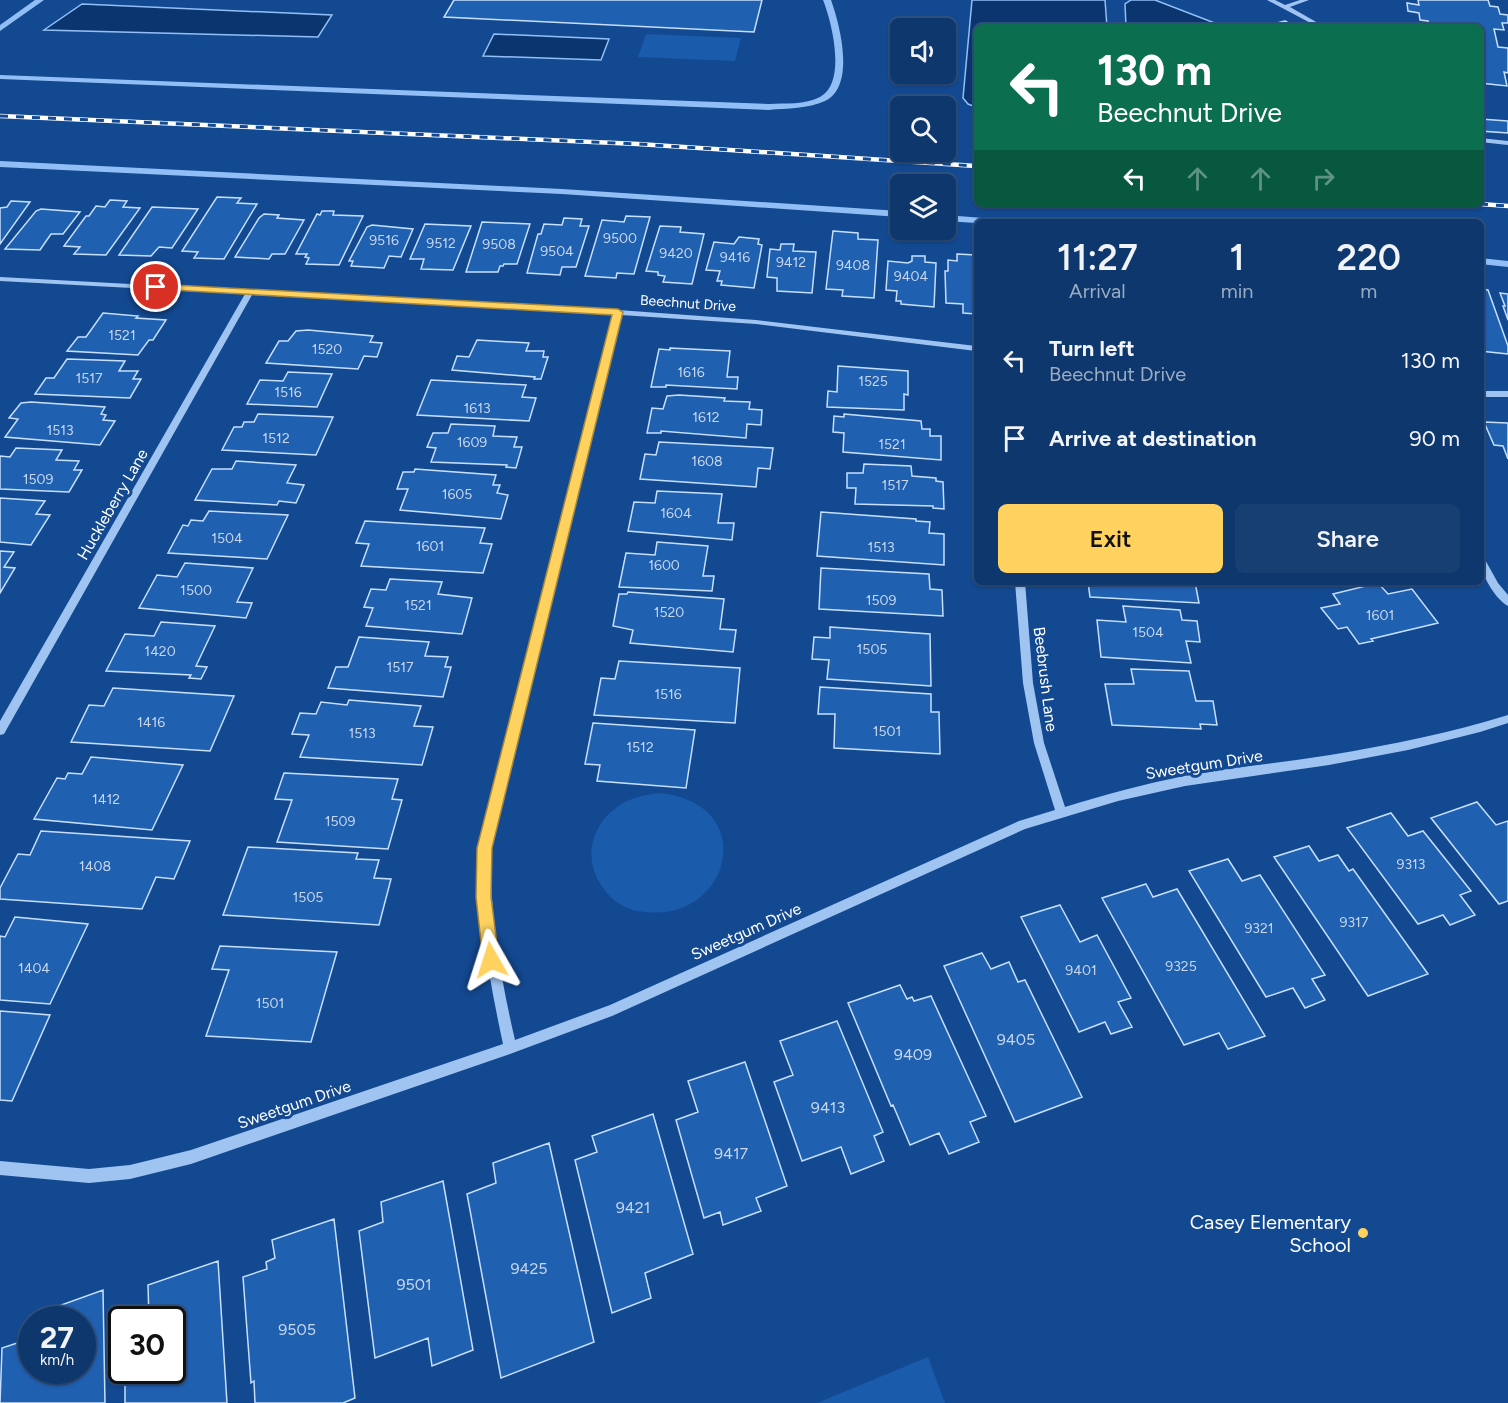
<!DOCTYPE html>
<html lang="en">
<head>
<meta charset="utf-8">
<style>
	:root { --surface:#0e376d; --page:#173f72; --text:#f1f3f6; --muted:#9bacc2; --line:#2e5180; --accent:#ffd260 }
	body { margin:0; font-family:Figtree,sans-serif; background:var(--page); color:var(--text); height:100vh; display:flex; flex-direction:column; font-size:22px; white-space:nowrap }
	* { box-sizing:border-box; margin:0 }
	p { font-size:20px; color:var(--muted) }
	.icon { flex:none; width:33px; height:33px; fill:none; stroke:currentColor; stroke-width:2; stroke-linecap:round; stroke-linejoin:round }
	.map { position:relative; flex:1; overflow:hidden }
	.drawer { position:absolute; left:974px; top:219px; width:510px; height:366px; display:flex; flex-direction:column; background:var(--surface); border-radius:9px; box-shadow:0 2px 4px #0004,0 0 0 2px var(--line) }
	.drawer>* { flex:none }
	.hud { position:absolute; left:974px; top:24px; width:510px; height:183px; border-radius:9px; box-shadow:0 2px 4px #0004,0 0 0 2px var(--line); background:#0b6e4f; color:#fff; overflow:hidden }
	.fabs { position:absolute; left:890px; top:18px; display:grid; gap:12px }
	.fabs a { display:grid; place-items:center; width:66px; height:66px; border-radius:9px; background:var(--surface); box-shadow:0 2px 4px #0004,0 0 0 2px var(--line); font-size:30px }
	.speed { position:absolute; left:18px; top:1306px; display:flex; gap:12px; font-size:30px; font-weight:700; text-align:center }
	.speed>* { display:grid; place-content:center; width:78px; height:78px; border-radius:50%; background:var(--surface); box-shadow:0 2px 4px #0004,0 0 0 2px var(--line); line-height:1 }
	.speed small { font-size:15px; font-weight:400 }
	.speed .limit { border:3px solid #111; border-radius:9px; background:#fff; color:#111 }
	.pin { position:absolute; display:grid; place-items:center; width:51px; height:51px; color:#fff; margin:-26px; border:3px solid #fff; border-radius:50%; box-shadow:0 2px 6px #0007 }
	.me { position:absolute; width:66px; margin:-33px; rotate:354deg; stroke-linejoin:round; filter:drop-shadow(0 0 4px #0008) }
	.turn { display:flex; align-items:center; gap:21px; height:126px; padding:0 24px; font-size:27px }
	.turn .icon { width:78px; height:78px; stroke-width:2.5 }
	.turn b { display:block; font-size:42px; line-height:51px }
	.lanes { display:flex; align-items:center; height:57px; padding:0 24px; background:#0003; justify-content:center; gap:30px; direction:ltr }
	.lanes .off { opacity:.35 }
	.eta { display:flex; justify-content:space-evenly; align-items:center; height:102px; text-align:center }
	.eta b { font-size:36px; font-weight:600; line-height:42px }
	.cta { display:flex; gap:12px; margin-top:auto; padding:12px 24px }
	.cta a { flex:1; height:69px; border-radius:9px; background:var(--accent); color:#111; font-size:24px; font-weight:600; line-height:69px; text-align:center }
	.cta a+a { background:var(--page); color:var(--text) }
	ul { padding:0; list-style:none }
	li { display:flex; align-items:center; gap:18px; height:78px; padding:0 24px }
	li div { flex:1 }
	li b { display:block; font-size:22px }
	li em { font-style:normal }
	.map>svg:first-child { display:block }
	.green { fill:#1a5bac }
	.water { fill:#0b356e; stroke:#91bff5; stroke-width:1.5 }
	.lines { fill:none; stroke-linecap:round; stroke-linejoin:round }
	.stream { fill:#91bff5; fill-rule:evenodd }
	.building { fill:#2060b1; stroke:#c6dffd; stroke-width:1.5 }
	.minor { fill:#9fc4f2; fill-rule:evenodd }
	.rail-casing { stroke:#fff; stroke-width:4.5 }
	.rail { stroke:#134991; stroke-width:3; stroke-dasharray:8; stroke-linecap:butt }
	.route { fill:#ffd260; stroke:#a6883e; stroke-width:1.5 }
	.poi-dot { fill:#ffd260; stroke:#134991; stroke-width:2 }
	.labels { text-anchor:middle; stroke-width:6; stroke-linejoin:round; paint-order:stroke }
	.number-label { font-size:14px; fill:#c7d7ec }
	.far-street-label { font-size:14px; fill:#fff; stroke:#134991 }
	.street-label { font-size:16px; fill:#fff; stroke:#134991 }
	.near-number-label { font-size:16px; fill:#c7d7ec }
	.near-poi-label { font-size:20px; fill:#fff; stroke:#134991; text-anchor:end }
</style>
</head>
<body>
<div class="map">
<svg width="1508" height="1403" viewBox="0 0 1508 1403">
	<rect width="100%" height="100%" fill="#134991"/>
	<path class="green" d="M646 34 741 38 735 61 638 57Z
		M659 793C761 803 731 922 645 912 633 911 621 907 612 898 582 870 585 828 620 805 632 797 645 795 659 793Z
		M928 1357 945 1403H817Z"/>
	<path class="water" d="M972 0H1105L1107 27H976V107L968 104 963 98Z
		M1131 0H1155L1225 27H1126L1125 4Z
		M82 4 332 15 318 37 44 30Z
		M494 34 609 39 601 60 483 56Z"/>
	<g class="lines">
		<path class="stream" d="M35 0H44L0 31V25Z
			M823 0H831C840 25 856 86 825 101 808 109 787 108 769 110L0 79V75L769 104C785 103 805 105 820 97 847 83 832 22 823 0Z
			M0 161 562 189 900 211V217L562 194 0 167Z
			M945 215 996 219 1001 222 976 223 945 221Z
			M1480 258 1508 261V267L1480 264Z"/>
	</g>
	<path class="building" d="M454 0H762L754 32 444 17Z
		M1418 0H1488L1490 6 1498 7 1500 14 1508 15V23H1502L1504 30 1494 29 1498 47 1508 48V73L1504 72 1507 86 1480 83V27H1429L1428 21 1420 20 1419 13 1408 11 1407 3 1419 5Z
		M1285 21 1295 27 1268 25Z
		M1480 119 1508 121V133L1480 131Z
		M217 197 241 198 237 203 257 204 224 259 194 258 198 252 182 251Z
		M110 200 127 201 123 207 140 208 106 255 74 254 80 247 64 246 86 216H89L96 206 105 207Z
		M11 201 30 202 0 244V208L7 207Z
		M152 207 198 209 172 248 159 247 151 256 119 255Z
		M41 209 80 212 63 234H51L40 250 5 249 36 211Z
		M322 211H334L333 215 363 216 339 265 306 264 309 258 305 257 307 254H296L317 214 320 215Z
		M264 214 279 215 277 218 304 220 285 254H272L269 259 235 257 259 218Z
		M626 216 650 217 634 274 617 273 616 278 585 276 602 220 624 222Z
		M564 218 582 219 580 226H589L576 267H562L560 275 527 273 538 234H541L544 224 562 225Z
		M482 222 530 224 517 264H504L503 266H500L498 272H466Z
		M425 224 471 226 453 270 421 269 424 259H410Z
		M372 225 413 229 401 257 389 256 384 268 351 266 353 261H349L367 227Z
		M660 226 681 227 680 232 704 234 692 284 663 282 665 276 658 275V272L646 271Z
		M833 231 858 233V239L878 240 874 298 842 296 843 290 826 289Z
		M739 237 759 239 758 244 762 245 754 288 721 285 722 281H717L720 271 706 270 714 242 734 244Z
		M781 244H794L793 251 816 252 812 293 777 291V278L767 277 770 249 780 250Z
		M957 254 976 255V314L963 313V304L946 303 945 271H948V260L957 261Z
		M912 256H925V262L936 263 934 307 901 304V301H896L897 291 886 290 888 261 908 263 912 261Z
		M1480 289 1488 290 1508 346V354L1480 351Z
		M1500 293 1508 294V320L1503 306H1505Z
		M103 313 138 316 136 318 166 320 153 340H149L138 355 67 351 78 337H86Z
		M308 330 373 336 370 342 382 343 377 357 364 356 358 369 266 363 279 341H288L296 331Z
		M477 340 529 343 526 351H544L543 357H548L541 379H534L535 377 452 370 457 356 469 357Z
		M670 348 730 351 727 377H738L737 389 666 385V387H651L659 349 670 350Z
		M67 359 125 361 119 371H138L133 379H141L130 398 35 394 46 378H54Z
		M838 366 908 371V395L904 394V410L827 407 828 391 837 392Z
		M288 372 332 374 317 407 247 404 260 380 283 381Z
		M431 380 526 385 522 397 536 398 529 421 417 415Z
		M679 395 725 398 724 401 750 402 749 409 762 410 761 425 747 424 746 438 661 431V433H647L652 408 663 409 667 396Z
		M31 402 105 407 101 414 106 415 103 420 115 421 100 445 5 437 18 419 9 418 21 403Z
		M258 414 333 417 316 455 222 450 234 427H242L244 422H254Z
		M844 414 921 421 922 429H930V436H941V460L843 452 844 433 833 432 834 416 844 417Z
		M1484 422 1508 423V459L1503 446 1494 445Z
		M451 424 495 426 493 436 517 437 514 447H522L516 468 506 467 507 465 431 462 436 448 427 447 433 433H448Z
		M659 442 773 448 770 469 758 468 756 487 640 479 645 454 656 455Z
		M16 448 62 450 56 460 79 461 74 470H82L69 492 0 489V456L10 457Z
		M236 461 296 465 287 483 304 485 296 503 279 501 277 505 195 500 212 469H232Z
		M864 464 911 466 912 476 936 478V481L943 482 944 509 933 508V506L855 504 856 488H847V473H863Z
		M415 469 496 475 493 485H500L497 493 508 495 501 519 400 510 408 489H397L403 472H414Z
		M657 491 722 494 718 523H734L732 540 628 531 634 502 655 503Z
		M0 498 45 501 36 514 50 515 31 545 0 542Z
		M209 511 288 515 267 559 168 553 183 525 188 526 191 520 203 521Z
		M821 512 916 519V521L930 522 929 533 944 534V565L817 556Z
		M365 521 485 528 480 543 492 544 483 573 361 566 369 544 356 543Z
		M657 542 708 546 703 576H714L712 591 619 587 626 553 655 555Z
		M0 551 14 552 4 567 15 568 0 593Z
		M185 563 253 568 237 602 252 603 246 618 139 608 157 575 177 577Z
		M821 568 929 574 930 589 942 590 943 616 819 609Z
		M390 579 442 582 438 594 472 598 462 634 366 626 373 608 364 607 371 589 386 590Z
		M1088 582H1195L1199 603 1090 597Z
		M1378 583 1388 594 1412 589 1438 623 1371 639 1373 641 1359 644 1347 627 1338 629 1321 608 1340 604 1333 594Z
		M628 592 724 599 720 629 736 630 733 652 630 643 633 630 613 626 619 594H627Z
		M1123 606 1180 610 1182 620 1197 621 1200 642 1186 641 1191 663 1101 657 1097 620 1126 622Z
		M161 622 215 626 196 666 207 667 201 679 189 678 191 675 106 671 125 634 154 636Z
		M830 627 930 634 931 686 827 679 829 660 812 659 814 637 830 638Z
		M359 637 429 642 425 656 448 657 445 667H451L443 697 328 688 336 667H348Z
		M619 661 740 668 735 723 594 715 601 678 615 679Z
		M1131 669 1189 671 1196 701H1213L1217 725 1200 724 1201 729 1112 725 1105 684H1134Z
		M820 687 931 694V712H939L940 754 834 748 835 714H818Z
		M113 688 234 696 210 751 71 742 89 705 104 706Z
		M349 700 421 706 414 726 433 727 422 765 300 757 309 735 292 734 300 713 316 714 321 702 347 705Z
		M593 723 695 730 686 788 597 781 600 765 585 764Z
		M91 757 183 765 152 830 34 819 57 778 65 779 68 773 82 774Z
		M284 773 398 779 392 799 402 800 388 849 277 842 292 800 275 799Z
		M1477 802 1496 825 1508 821V901L1499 904 1431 818Z
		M1391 813 1408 836 1423 831 1471 891 1460 895 1475 915 1450 925 1443 915 1418 924 1347 828Z
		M41 831 190 841 174 879 156 877 142 909 0 899V888L18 854 30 855Z
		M1309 846 1319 861 1338 855 1349 871 1353 869 1428 974 1368 996 1274 857Z
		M248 847 358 853 356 859 379 860 374 878 391 879 379 925 223 915Z
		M1228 859 1242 881 1260 875 1325 975 1312 979 1325 1000 1305 1008 1293 988 1266 997 1189 871Z
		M1146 884 1153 897 1177 889 1265 1036 1228 1049 1219 1033 1184 1045 1102 898Z
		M1060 905 1080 942 1097 935 1131 998 1118 1002 1132 1027 1111 1034 1105 1022 1079 1032 1021 917Z
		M15 917 88 924 50 1004 0 1000V936L5 937Z
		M220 946 337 952 311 1042 206 1036 229 970 212 969Z
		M982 953 991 969 1009 962 1018 982 1025 980 1082 1097 1015 1122 944 966Z
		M900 985 907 999 912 997 914 1001 931 996 986 1116 970 1122 979 1142 949 1154 939 1133 910 1145 893 1105 891 1106 848 1003Z
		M0 1011 50 1015 12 1101 0 1100Z
		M837 1021 883 1132 874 1136 884 1161 851 1174 841 1147 802 1161 774 1082 793 1075 780 1041Z
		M745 1062 787 1186 756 1198 761 1211 723 1225 720 1212 704 1218 676 1120 698 1112 688 1081Z
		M653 1114 693 1254 645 1273 651 1298 612 1313 575 1160 597 1152 592 1136Z
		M549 1143 594 1342 501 1378 467 1194 496 1183 493 1163Z
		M443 1181 473 1350 432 1366 428 1338 375 1358 359 1231 383 1222 381 1202Z
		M334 1219 355 1398 343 1403H255L254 1381 251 1383 243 1277 267 1269 266 1262 275 1258 272 1240Z
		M218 1261 227 1403H125V1371H172V1320H149L148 1285Z
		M103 1290 105 1403H0L2 1348 32 1338V1371H82V1320H39V1313Z"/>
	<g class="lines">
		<path class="minor" d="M1267 0H1275L1285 5 1300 0H1309L1290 7 1325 27H1318Z
			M1480 138 1508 141V145L1480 142Z
			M0 277 618 310 756 320 976 346V351L756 324 621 315 490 848C490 913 500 976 515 1040L610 1005 1019 821 1055 810 1034 743 1023 683 1015 582H1025L1033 683 1044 743 1065 807C1104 795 1144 784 1184 776 1232 767 1281 763 1330 755 1390 745 1450 733 1508 715V723L1480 732 1408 750 1329 765 1185 786 1118 801 1025 829 612 1016 510 1054 191 1164 130 1179 89 1183 0 1175V1161L89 1169 130 1165 191 1150 503 1044C489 979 478 915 478 848L614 314 252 295 4 734 0 735V721L245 294 0 281Z
			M1480 391H1508V397H1480Z
			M1480 556H1483L1498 583 1508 595V606C1497 600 1486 582 1482 570 1480 566 1480 560 1480 556Z"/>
		<g class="rail-casing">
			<path id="rail" d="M0 116 638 144 976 166
				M1480 204 1508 206"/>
		</g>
		<use href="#rail" class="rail"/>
	</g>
	<path class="route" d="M156 284 618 309 623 312 492 848 491 897 499 960 496 965 491 967 485 965 483 960 476 897 477 848 612 315 153 289 151 287Z"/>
	<circle class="poi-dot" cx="1363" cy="1233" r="6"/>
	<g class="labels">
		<g class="number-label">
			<text x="620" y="243">9500</text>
			<text x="384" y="245">9516</text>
			<text x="441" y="248">9512</text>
			<text x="499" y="249">9508</text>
			<text x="557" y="256">9504</text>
			<text x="676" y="258">9420</text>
			<text x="735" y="262">9416</text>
			<text x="791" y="267">9412</text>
			<text x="853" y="270">9408</text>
			<text x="911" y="281">9404</text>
			<text x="122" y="340">1521</text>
			<text x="327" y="354">1520</text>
			<text x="691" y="377">1616</text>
			<text x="89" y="383">1517</text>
			<text x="873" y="386">1525</text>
			<text x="288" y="397">1516</text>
			<text x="477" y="413">1613</text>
			<text x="706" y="422">1612</text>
			<text x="60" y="435">1513</text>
			<text x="276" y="443">1512</text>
			<text x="472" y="447">1609</text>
			<text x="892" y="449">1521</text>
			<text x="707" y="466">1608</text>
			<text x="38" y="484">1509</text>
			<text x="895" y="490">1517</text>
			<text x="457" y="499">1605</text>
			<text x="676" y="518">1604</text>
			<text x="227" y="543">1504</text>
			<text x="430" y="551">1601</text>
			<text x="881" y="552">1513</text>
			<text x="664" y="570">1600</text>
			<text x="196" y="595">1500</text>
			<text x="881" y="605">1509</text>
			<text x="418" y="610">1521</text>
			<text x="669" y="617">1520</text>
			<text x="1380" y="620">1601</text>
			<text x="1148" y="637">1504</text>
			<text x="872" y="654">1505</text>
			<text x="160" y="656">1420</text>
			<text x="400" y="672">1517</text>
			<text x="668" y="699">1516</text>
			<text x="151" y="727">1416</text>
			<text x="887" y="736">1501</text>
			<text x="362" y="738">1513</text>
			<text x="640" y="752">1512</text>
			<text x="106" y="804">1412</text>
			<text x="340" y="826">1509</text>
			<text x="1411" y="869">9313</text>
			<text x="95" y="871">1408</text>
			<text x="308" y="902">1505</text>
			<text x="1354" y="927">9317</text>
			<text x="1259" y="933">9321</text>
			<text x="1181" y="971">9325</text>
			<text x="34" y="973">1404</text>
			<text x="1081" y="975">9401</text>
			<text x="270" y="1008">1501</text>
		</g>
		<g class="far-street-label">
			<text transform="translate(688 303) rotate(4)" y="5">Beechnut Drive</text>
		</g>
		<g class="street-label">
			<text transform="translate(112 504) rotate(-60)" y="6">Huckleberry Lane</text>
			<text transform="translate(1046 679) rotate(83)" y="6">Beebrush Lane</text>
			<text transform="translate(1204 764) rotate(-9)" y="6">Sweetgum Drive</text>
			<text transform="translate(746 931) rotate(-24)" y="6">Sweetgum Drive</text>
			<text transform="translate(294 1104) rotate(-19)" y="6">Sweetgum Drive</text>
		</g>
		<g class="near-number-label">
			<text x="1016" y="1045">9405</text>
			<text x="913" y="1060">9409</text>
			<text x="828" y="1113">9413</text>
			<text x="731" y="1159">9417</text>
			<text x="633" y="1213">9421</text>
			<text x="529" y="1274">9425</text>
			<text x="414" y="1290">9501</text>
			<text x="297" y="1335">9505</text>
		</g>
		<g class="near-poi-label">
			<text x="1351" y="1229">Casey Elementary<tspan x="1351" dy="23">School</tspan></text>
		</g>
	</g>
</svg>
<div class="fabs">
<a><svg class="icon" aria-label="sound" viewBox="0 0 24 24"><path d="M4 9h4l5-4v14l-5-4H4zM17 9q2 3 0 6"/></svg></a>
<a><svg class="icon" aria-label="search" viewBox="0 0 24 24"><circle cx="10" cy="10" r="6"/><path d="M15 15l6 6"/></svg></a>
<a><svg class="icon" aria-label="layers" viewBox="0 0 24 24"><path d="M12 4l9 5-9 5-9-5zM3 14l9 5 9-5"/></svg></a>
</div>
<div class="speed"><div>27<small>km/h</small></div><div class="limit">30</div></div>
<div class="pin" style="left:156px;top:287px;background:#d93025"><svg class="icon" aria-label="arrive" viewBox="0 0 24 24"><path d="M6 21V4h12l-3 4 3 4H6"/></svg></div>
<svg class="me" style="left:491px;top:960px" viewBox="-20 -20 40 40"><path d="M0-17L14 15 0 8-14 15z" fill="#ffd260" stroke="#fff" stroke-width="4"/></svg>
<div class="hud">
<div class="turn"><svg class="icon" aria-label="left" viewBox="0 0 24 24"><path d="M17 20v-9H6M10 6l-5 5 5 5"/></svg><div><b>130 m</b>Beechnut Drive</div></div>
<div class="lanes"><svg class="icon" aria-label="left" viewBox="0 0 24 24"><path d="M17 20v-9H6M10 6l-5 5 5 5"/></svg><svg class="icon off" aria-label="ahead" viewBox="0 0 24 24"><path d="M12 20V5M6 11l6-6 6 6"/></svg><svg class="icon off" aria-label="ahead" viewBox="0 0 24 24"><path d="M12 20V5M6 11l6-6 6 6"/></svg><svg class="icon off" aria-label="right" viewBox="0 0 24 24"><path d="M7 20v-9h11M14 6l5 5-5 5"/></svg></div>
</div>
<section class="drawer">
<div class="eta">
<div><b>11:27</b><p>Arrival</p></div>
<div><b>1</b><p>min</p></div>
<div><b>220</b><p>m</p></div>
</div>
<ul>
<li><svg class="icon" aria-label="left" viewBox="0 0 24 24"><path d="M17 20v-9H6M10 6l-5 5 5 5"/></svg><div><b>Turn left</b><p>Beechnut Drive</p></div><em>130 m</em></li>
<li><svg class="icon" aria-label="arrive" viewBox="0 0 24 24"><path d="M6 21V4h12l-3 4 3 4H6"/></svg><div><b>Arrive at destination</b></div><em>90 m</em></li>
</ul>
<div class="cta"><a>Exit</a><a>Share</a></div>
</section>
</div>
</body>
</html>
